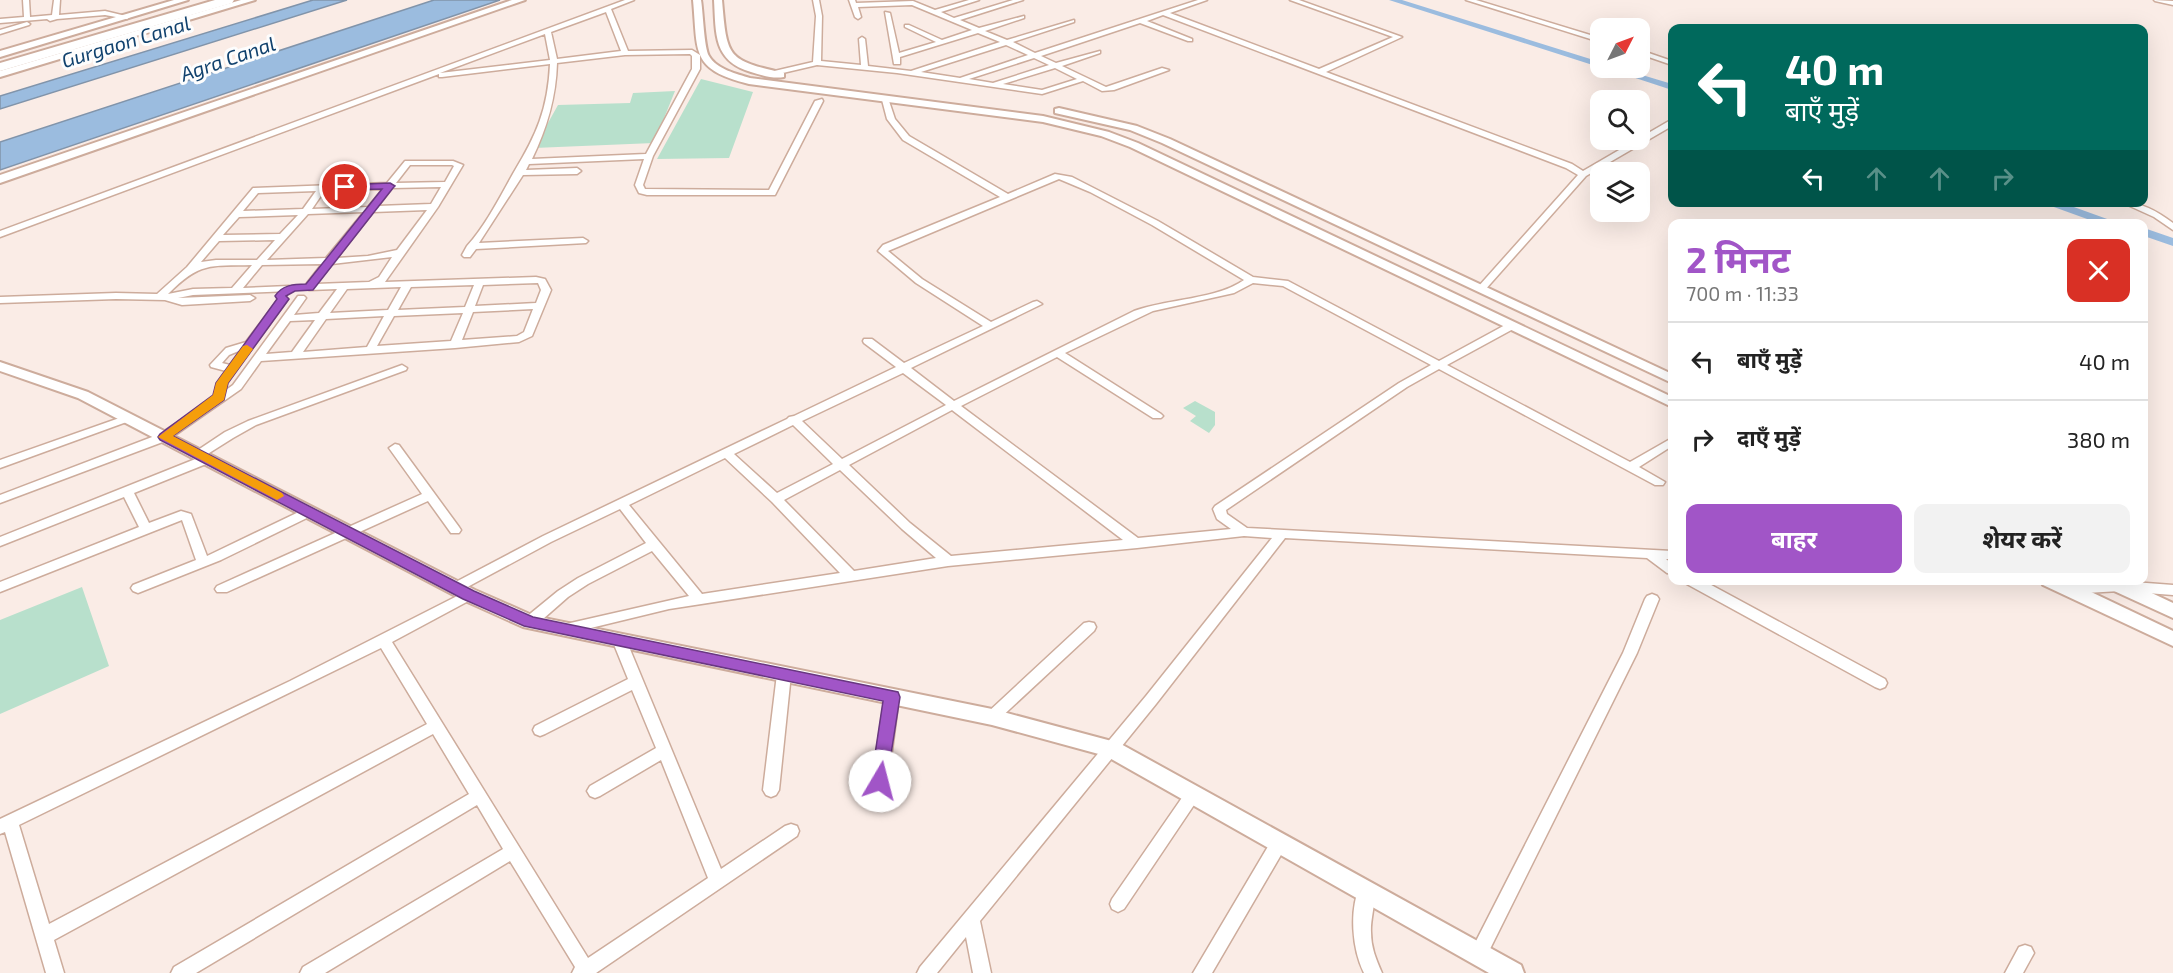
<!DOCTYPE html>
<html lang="hi">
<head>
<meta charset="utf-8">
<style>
	:root { --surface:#fff; --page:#f2f2f2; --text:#222; --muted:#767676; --line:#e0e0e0; --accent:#a155c7 }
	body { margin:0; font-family:"Exo 2","Noto Sans Devanagari",sans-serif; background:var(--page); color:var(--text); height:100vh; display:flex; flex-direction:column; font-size:22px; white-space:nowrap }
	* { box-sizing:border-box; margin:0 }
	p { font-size:20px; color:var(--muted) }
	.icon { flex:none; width:33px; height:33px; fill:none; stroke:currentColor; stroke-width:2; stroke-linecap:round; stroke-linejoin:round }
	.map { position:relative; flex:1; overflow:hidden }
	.drawer { position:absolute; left:1668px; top:219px; width:480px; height:366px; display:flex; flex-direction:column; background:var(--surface); border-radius:12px; box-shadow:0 6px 24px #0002 }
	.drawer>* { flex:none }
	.hud { position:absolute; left:1668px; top:24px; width:480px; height:183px; border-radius:12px; box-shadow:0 6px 24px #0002; background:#00695c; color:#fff; overflow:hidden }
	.needle { width:39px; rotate:48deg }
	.tools { position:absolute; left:1590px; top:18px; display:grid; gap:12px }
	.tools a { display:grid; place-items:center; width:60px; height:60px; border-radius:12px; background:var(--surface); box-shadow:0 6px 24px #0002; font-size:30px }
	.pin { position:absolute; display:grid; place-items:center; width:51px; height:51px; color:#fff; margin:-26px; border:3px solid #fff; border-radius:50%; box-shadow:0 2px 6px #0007 }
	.me { position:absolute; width:66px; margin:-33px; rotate:8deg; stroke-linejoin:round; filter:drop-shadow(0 0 4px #0008) }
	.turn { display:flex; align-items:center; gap:21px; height:126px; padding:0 18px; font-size:27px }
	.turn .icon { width:78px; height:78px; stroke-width:2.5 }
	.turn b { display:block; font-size:42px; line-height:51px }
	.lanes { display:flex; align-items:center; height:57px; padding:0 18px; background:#0003; justify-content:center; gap:30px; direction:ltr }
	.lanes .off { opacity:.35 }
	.round { display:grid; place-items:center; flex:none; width:63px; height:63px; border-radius:12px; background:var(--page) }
	.summary { display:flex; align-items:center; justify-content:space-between; height:102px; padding:0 18px }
	h1 { font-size:36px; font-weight:700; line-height:45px; color:var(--accent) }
	.primary-button { display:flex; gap:12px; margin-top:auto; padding:12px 18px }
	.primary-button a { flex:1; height:69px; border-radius:12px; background:var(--accent); color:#fff; font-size:24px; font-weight:700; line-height:69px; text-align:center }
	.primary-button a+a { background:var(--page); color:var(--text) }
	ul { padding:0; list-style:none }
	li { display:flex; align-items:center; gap:18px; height:78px; padding:0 18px; border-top:2px solid var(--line) }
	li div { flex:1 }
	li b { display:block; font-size:22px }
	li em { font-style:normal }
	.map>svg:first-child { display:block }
	.green { fill:#b8e0cc }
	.water { fill:#9bbcdf; stroke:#8194aa; stroke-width:1.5 }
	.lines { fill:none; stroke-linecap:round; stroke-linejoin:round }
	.canal { fill:#9bbcdf; fill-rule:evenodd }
	.street-casing { stroke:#cdac9c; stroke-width:3 }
	.secondary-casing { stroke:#cdac9c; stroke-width:4 }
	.highway-casing { stroke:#cdac9c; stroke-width:4 }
	.street { fill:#fff; fill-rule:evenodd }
	.secondary { fill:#fff; fill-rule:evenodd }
	.highway { fill:#fff; fill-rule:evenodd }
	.route { fill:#a155c7; stroke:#693781; stroke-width:1.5 }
	.slow { fill:#f59e0b }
	.labels { text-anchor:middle; stroke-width:6; stroke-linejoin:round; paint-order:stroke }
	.far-water-label { font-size:20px; font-style:italic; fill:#10416d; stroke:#fdfdfd }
</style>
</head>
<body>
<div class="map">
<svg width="2173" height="973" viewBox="0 0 2173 973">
	<rect width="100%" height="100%" fill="#faece6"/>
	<path class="green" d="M701 79 753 92 729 158 657 159Z
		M675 91 654 143 534 148 558 105 630 103 633 93Z
		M1195 401 1215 412V425L1209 433 1190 421 1196 416 1183 408Z
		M82 587 109 666 0 714V620Z"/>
	<path class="water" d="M313 0H347L0 109V96Z
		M434 0H500L0 170V142Z"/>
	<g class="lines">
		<path class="canal" d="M1389 0H1402L1600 62 1602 68Z
			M1605 68H1619L1672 84V90Z
			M2040 202H2060L2121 224H2101Z
			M2144 228 2173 238V246L2144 236Z"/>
		<g class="street-casing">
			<path id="street" d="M23 0H29L30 17 52 15 54 0H60L59 15 105 11 130 17 127 19 105 15 57 19 50 21 47 19 0 23V19L24 17Z
				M625 0H634L611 9 628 51 692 50 700 55V69L653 156 643 185 645 189 769 190 815 101 822 99 823 101 775 195H647L639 193 635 185 644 159 529 164 526 170 577 168 581 171 577 174 523 175 479 243 583 238 588 241 586 243 476 249 470 257H464L462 255 467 246C486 225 501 195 514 172 536 136 548 109 550 64L442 77H439V74L0 237V231ZM606 12 621 51 557 59 551 32ZM545 34 550 60 440 73ZM690 54 692 56V69L646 154 532 159C547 128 556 98 557 63L625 55Z
				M813 0H819L822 16 821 61 861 65 859 39 862 37 865 39 868 66 911 71 1000 42 978 33 900 57V64H894L885 12 890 13 899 53 936 42 905 27V25H909L942 40 972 30 912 5 858 7 861 17 858 19 855 17 849 0H855L856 3 913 1 935 10 969 0H979L941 12 954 18 1013 0H1023L960 20 979 28 1024 16V18L985 31 1007 40 1074 20V22L1013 42 1035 53 1198 0H1207L1170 13 1319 69 1393 37 1290 0H1299L1402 37 1326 72 1572 164 1583 171 1669 121H1672V126L1586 176 1484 291H1478V287L1578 175 1566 168 1163 15 1147 21 1192 39V41H1188L1140 23 1041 56 1056 63 1100 51V53L1062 66 1106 87 1162 68 1169 70 1114 90 1102 91 1083 81 1042 94 897 73 817 65 770 76V72L813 62 816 16ZM1006 45 1028 55 960 78 921 72ZM1034 58 1049 65 993 83 969 79ZM1055 68 1077 79 1042 90 1003 84Z
				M1466 0H1476L1600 38V42Z
				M2154 0 2173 1V5L2155 1Z
				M27 22 30 24 29 25 0 34V30Z
				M1640 50 1672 61V65L1640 54Z
				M881 96 888 98 895 119 909 136 1008 194 1055 174 1072 177 1158 221 1253 277 1288 281 1439 361 1507 324H1515V328L1447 365 1630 462 1672 438V446L1639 467 1665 482 1663 485H1655L1439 369 1407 387 1226 510 1227 514 1247 528 1672 551V559H1666L1672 564V574L1667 573 1647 558 1285 538 1156 704 980 921 991 973H973L966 937 937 973H917L920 967 1146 696 1272 538 1244 536 1137 548 948 566 669 609 566 634 561 633 559 629 561 625 566 624 689 596 652 551 588 584 568 597 535 626H525L523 622 525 618 558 591 578 578 646 543 620 509 551 542 460 591H450L448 588 450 585 543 536 787 419 789 417 794 416 896 367 864 343 863 341 864 339H872L904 363 983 326 916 283 878 251 883 245 1000 197 903 140 887 119ZM1059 179 1090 192 1152 225 1244 280C1218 299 1167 299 1134 311L954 401 911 368 1042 304 1037 301 1033 302 991 322 922 279 888 251ZM1253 283 1283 286 1431 365 1399 383 1215 506 1213 509 1217 519 1231 529 1138 538 961 406 1057 357 1153 418H1161L1163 416 1161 414 1065 353 1153 311 1234 293ZM903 373 946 405 842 459 802 421ZM952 410 1123 540 951 556 910 523 849 465ZM793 425 833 464 777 493 734 454ZM725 458 772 502 840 573 702 594 629 505ZM840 470 902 529 936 558 854 571 784 500Z
				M405 161H453L463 165 438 207 385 282 536 277 545 279 551 290 532 336 519 342 455 348 261 361 241 389 168 440 0 503V495L160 434 214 398 217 383 226 371 211 367 210 365 226 348 246 342 280 297H286L288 299 227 383 226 390 233 385 298 296H304L306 298 294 315 319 313 337 289 309 290 304 287 322 264 262 265 243 288 289 286 294 289 292 291 193 295 178 298 250 295 255 298 250 301 182 305 165 300 116 299 0 303V297L116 293 157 294 187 267 253 188 387 183ZM410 165H452L454 166 445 182 396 183ZM441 187 431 204 378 206 392 188ZM383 189 368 207 312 209 325 190ZM316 191 303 209 243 211 258 193ZM427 210 397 250 368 256 337 258 373 212ZM364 212 326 258 267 260 308 214ZM298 215 280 234 223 235 239 217ZM275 240 257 260H216L201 262 219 241ZM392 257 379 277 369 282 316 284 332 264ZM252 265 232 288 193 289 168 294C200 262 209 266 252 265ZM538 283 541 290 536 303 475 306 483 285ZM474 285 465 307 398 310 411 287ZM401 287 388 310 330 313 347 289ZM533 309 524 332 517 336 462 340 473 312ZM463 313 451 341 377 346 394 316ZM384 316 367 347 303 352 326 319ZM315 320 292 352 266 354 290 321ZM241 350 230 365 222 363 229 355Z
				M2121 202C2141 202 2157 211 2173 223V230L2154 217Z
				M402 365 407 368 406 370 256 425 233 438 206 455 211 456 213 459 211 462 134 493 149 523 181 511 191 514 207 556 305 509H313L315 512 313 515 221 560 138 593 133 591 131 588 133 585 196 560 182 520 0 592V582L139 527 124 497 0 546V537L198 458 193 455 195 452 225 432 248 421Z
				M128 415 134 418 132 420 0 468V460Z
				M395 444 399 445 459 527 461 530 459 533H451L428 501 227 592H217L215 589 217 586 422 494 389 448Z
				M1684 580H1702L1885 679 1887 683 1885 687 1880 689 1875 687 1685 583Z
				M2120 581 2173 585V595L2120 591 2069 594 2064 592 2062 589 2064 586 2069 584Z
				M469 590 474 592 476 595 474 598 392 642 588 958 708 878 661 760 600 796 595 798 590 796 587 791 590 786 656 748 632 690 545 734 540 736 535 734 533 730 535 726 628 679 613 642 615 638 620 637 625 638 627 642 721 869 785 826 791 824 797 826 799 831 797 836 596 973H572L575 967 510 861 325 973H300L303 967 503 849 477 805 196 973H171L174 967 469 794 433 734 54 940 64 973H46L5 832 0 834V819L290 681ZM381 648 427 724 49 924 19 825Z
				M1652 594 1657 596 1659 599 1637 653 1484 961 1478 963 1472 961 1469 955 1472 949 1623 653 1645 599 1647 596Z
				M1089 622 1094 623 1096 627 1094 631 997 721 992 723 987 721 985 717 987 713 1084 623Z
				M784 669 789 670 791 674 779 790 776 795 771 797 766 795 763 790 777 674 779 670Z
				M892 691 897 693 899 697 888 781 885 786 880 787 875 786 872 781 885 697 887 693Z
				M1193 787 1198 789 1201 794 1198 799 1124 909 1118 912 1112 909 1110 904 1112 899 1188 789Z
				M1279 836 1285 838 1287 843 1285 848 1212 973H1193L1273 838Z
				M1366 883 1372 886C1378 898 1370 918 1371 932 1371 948 1376 959 1382 973H1364C1352 949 1349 910 1360 886Z
				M2025 945 2031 947 2034 953 2023 973H2005L2019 947Z"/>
		</g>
		<g class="secondary-casing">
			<path id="secondary" d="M174 0H188L0 57V51Z
				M241 0H255L0 77V71Z
				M512 0H525L0 183V175Z
				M693 0H701C703 11 704 48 709 56 716 69 737 74 750 78L1043 116 1109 132 1138 143 1672 397V407L1130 147 1101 136 1043 122 749 84C690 69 698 53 693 0Z
				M714 0H722C727 58 727 60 784 73V77C773 79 761 75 751 72 713 61 716 34 714 0Z
				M1059 108 1137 126 1170 139 1672 374V383L1162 143 1130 130 1055 113V109Z
				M0 362 88 392 475 590 534 616 992 709 1119 743 1521 965 1524 973H1489L1106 756 992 725 523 627 463 600 78 398 0 371Z
				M2040 580H2066L2173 631V646L2043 585Z
				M2098 580H2124L2173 603V618L2101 585Z"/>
		</g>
		<g class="highway-casing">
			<path id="highway" d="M215 0H234L232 3 0 71V63Z"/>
		</g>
		<use href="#street" class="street"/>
		<use href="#secondary" class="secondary"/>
		<use href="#highway" class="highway"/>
	</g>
	<path class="route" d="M390 183 395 186 393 188 313 290 295 291 286 296 289 299 228 383 224 400 173 436 474 591 533 617 898 692 900 697 886 786 880 789 874 786 871 781 883 701 524 626 463 599 160 440 158 437 160 434 213 395 216 383 277 299 275 296C282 285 294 284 306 284L382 189 345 190 341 189V185Z"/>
	<path class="slow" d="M247 345 253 349 228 383 224 400 173 436 282 493 284 496 277 500 158 437 213 395 216 383 243 346Z"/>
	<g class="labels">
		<g class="far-water-label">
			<text transform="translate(126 42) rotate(-17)" y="7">Gurgaon Canal</text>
			<text transform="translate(228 59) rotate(-19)" y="7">Agra Canal</text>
		</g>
	</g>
</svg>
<div class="tools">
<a><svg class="needle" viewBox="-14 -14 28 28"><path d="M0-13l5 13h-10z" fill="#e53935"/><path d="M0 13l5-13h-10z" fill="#767676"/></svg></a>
<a><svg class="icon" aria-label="search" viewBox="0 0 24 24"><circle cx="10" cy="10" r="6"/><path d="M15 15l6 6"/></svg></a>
<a><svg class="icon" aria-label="layers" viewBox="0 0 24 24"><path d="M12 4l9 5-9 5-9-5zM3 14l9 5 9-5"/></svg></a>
</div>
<div class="pin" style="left:345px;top:187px;background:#d93025"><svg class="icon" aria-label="arrive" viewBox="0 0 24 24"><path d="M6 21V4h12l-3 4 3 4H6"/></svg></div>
<svg class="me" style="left:880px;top:781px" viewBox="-20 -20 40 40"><circle r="19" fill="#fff"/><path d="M0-13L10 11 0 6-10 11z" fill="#a155c7"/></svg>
<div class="hud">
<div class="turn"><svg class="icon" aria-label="left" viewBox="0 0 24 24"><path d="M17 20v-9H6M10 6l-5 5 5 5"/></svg><div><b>40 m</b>बाएँ मुड़ें</div></div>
<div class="lanes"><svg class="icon" aria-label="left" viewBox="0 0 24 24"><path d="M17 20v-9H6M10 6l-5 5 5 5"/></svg><svg class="icon off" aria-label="ahead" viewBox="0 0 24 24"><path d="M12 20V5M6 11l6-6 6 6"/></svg><svg class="icon off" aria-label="ahead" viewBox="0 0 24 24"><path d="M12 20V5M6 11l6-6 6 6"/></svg><svg class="icon off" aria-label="right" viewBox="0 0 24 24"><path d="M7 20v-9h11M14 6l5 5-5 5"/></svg></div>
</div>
<section class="drawer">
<div class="summary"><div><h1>2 मिनट</h1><p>700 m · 11:33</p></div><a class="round" style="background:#d93025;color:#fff"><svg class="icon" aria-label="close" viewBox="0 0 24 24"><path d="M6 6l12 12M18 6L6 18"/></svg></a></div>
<ul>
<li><svg class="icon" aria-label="left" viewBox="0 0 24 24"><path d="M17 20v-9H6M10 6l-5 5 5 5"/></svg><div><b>बाएँ मुड़ें</b></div><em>40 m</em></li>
<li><svg class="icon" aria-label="right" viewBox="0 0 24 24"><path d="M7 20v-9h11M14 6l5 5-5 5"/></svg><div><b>दाएँ मुड़ें</b></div><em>380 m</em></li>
</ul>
<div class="primary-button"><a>बाहर</a><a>शेयर करें</a></div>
</section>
</div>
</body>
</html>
